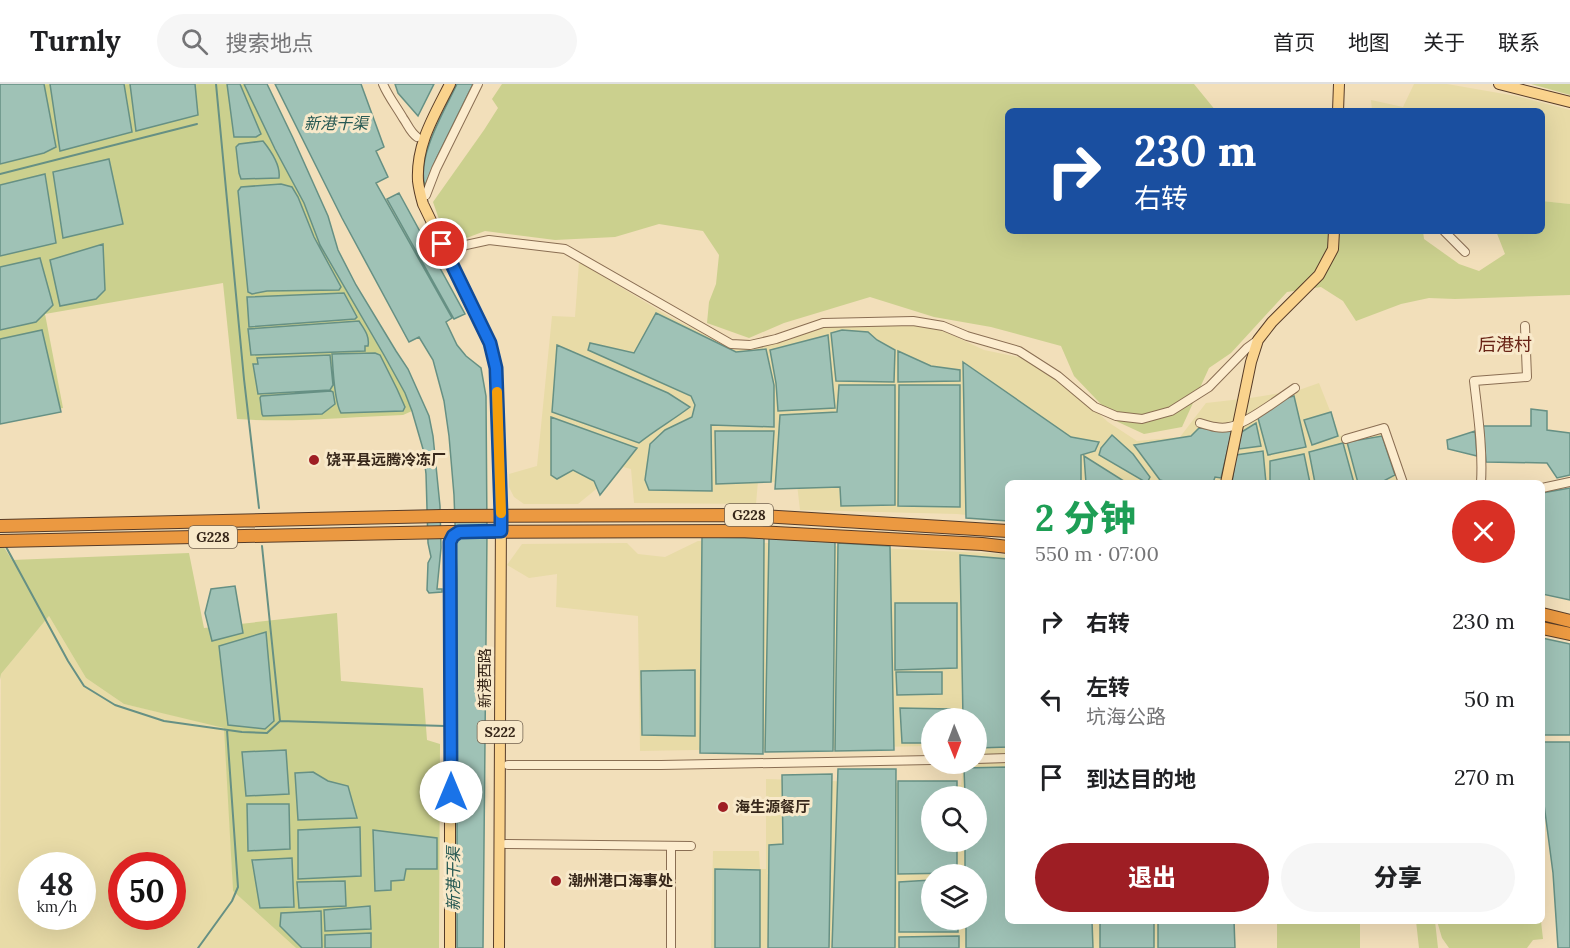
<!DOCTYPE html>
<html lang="zh">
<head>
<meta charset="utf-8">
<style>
	:root { --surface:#fff; --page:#f6f6f6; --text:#202124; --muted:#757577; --line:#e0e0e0; --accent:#9e1e24 }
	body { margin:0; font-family:Lora,"Noto Sans SC",serif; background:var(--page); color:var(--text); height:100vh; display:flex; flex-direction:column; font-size:22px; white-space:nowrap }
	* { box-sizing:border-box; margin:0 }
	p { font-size:20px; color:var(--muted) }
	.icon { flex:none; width:33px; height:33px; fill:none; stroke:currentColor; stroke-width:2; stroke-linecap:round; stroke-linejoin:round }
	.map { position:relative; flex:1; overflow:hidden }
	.drawer { position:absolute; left:1005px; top:396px; width:540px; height:444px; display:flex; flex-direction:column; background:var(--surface); border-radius:9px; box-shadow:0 6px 24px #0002 }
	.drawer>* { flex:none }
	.banner { position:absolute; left:1005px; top:24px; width:540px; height:126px; border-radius:9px; box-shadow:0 6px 24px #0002; background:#1a4fa0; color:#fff; overflow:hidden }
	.needle { width:39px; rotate:179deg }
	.fabs { position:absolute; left:921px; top:624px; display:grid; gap:12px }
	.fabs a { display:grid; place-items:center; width:66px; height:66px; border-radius:50%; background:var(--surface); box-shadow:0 6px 24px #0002; font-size:30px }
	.speed { position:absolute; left:18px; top:768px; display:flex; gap:12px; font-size:30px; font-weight:700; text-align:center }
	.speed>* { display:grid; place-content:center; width:78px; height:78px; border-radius:50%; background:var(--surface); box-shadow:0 6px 24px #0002; line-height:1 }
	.speed small { font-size:15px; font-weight:400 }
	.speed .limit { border:9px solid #d22; background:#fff; color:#111 }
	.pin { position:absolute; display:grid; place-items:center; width:51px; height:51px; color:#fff; margin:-26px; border:3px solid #fff; border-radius:50%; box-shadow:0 2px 6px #0007 }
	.me { position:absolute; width:66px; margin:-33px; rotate:0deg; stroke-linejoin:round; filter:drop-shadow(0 0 4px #0008) }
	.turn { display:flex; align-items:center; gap:21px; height:126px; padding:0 30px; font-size:27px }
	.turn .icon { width:78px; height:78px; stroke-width:2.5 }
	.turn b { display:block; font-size:42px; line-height:51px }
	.round { display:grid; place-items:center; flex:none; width:63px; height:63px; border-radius:32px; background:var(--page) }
	.headline { display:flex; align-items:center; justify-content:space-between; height:102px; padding:0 30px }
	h1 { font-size:36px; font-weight:800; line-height:45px; color:#1e9e55 }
	.cta { display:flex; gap:12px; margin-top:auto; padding:12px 30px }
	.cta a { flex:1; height:69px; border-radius:36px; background:var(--accent); color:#fff; font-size:24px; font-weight:800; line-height:69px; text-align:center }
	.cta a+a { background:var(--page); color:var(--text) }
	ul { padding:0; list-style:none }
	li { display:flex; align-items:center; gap:18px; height:78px; padding:0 30px }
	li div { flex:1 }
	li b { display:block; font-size:22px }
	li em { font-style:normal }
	header { display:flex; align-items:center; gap:36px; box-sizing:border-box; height:84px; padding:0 30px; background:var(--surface); border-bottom:2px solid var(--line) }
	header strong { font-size:28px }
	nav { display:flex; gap:33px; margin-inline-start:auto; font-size:21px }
	.search { width:420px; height:54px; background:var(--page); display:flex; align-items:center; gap:15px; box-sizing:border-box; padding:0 21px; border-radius:33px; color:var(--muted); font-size:22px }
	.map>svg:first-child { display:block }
	.farmland { fill:#e8dba7; fill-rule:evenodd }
	.green { fill:#cbd08e }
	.water { fill:#9fc2b6; stroke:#669084; stroke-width:1.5 }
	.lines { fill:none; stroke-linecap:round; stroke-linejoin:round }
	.stream { stroke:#669084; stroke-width:2 }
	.minor-casing { stroke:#8a6e53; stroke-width:10 }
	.major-casing { stroke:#573c28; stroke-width:12 }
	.highway-casing { stroke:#573c28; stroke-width:14 }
	.minor { stroke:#fcecce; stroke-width:8 }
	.major { stroke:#fad38d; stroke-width:10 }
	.highway { stroke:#eb9941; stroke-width:12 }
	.route-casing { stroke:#114b97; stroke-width:15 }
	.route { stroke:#1a73e8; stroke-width:10 }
	.slow { stroke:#f59e0b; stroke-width:10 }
	.poi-dot { fill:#9e1e24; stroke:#f8e9ca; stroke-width:2 }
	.labels { text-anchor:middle; stroke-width:6; stroke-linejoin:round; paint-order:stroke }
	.shield { fill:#f8e9ca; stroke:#71614f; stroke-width:1.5 }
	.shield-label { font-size:14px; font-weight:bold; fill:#37271a }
	.poi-label { font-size:15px; font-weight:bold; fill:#37271a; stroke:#f8e9ca; text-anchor:start }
	.street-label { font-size:15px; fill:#37271a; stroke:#f8e9ca }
	.water-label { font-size:16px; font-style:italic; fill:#275953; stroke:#f8e9ca }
	.quarter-label { font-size:18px; fill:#682315; stroke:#f8e9ca }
</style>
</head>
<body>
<header>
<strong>Turnly</strong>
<div class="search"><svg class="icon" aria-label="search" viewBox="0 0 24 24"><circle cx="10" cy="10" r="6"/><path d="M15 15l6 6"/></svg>搜索地点</div>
<nav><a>首页</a><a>地图</a><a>关于</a><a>联系</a></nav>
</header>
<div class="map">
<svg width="1570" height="864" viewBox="0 0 1570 864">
	<rect width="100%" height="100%" fill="#f2dfba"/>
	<path class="farmland" d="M1414 0H1447L1516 12 1570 26V120L1542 117V27H1372L1371 16 1403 23Z
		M579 178 670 233 719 258 750 259 812 242 916 234 984 266 1033 276 1071 304 1108 338 1137 357 1180 353 1206 319 1250 314 1299 306 1319 299 1340 352 1386 339 1407 399H1008V435L957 430 800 426 797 400 758 397 756 420 634 419 631 385 623 383 578 420H524L514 413 509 403V390L537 382 552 232 575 233Z
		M698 457 747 458 987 469 1008 471V837H1234L1235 864H711L713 767H759L760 785H766V695L961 701 964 680H976V634H932L931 662 640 667 638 532 556 523 557 490 529 494 507 481 522 460 627 459 638 470 665 473ZM932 712H976V758H932ZM932 790H976V836H932Z
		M49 532 86 594 124 620 225 643 233 807 296 864H0L1 590ZM32 782H82V832H32ZM122 782H172V832H122Z"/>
	<path class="green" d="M0 0H244L304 119 320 161 384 271 405 309 412 327 403 331C348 333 292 339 237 335L223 199 45 230 63 324 0 336Z
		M502 0H1194L1216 27H1008V147H1423L1424 155 1459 180 1479 187 1505 170 1496 147H1542V117L1570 120V211L1455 215 1429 214 1401 220 1356 237 1343 217 1321 203 1287 208 1231 269 1209 284 1182 343 1144 350 1118 338 1074 292 1061 262 991 243 934 233 870 213 784 239 749 254 707 239 709 218 716 200 719 171 703 147 659 140 615 153 555 156 485 147 448 161 433 118 484 46 498 24 492 15Z
		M1531 0H1570V11Z
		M0 457 12 476 189 469 204 544 337 529 341 597 423 604 427 656 440 660 439 864H296L233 807 224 644 124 620 86 594 49 532 1 590 0 596Z
		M1277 837H1360V864H1277Z
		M1416 837H1435L1438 864H1419Z
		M1437 837H1541L1543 855 1533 856 1527 864H1449L1442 854Z"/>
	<path class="water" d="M0 0H44L56 63 44 69 0 80Z
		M50 0H124L132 48 60 67Z
		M130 0H195L198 31 136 47Z
		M227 0H240L261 50 256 53H234Z
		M244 0H267L293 54 328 132 338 166 356 201 396 267 408 285 429 332 433 352 440 422 441 464 437 505H442V508L429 509 427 506 428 479 431 473 428 459 426 390 423 365 412 327 405 309 384 271 320 161 304 119 275 65Z
		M275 0H361L384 63 376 67 388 93 376 99 452 234 446 238 457 261 466 272 481 284 486 312 487 448 483 864H457V495L454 411 449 352 444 317 433 276 419 253 409 258 342 134Z
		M395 0H434L418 32 398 9Z
		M457 0H473L437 73 425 102C416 73 445 26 457 0Z
		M263 57C271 67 281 81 279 94L241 95 239 89 236 63 239 60Z
		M109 75 123 140 63 154 53 88Z
		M45 90 56 159 0 172V101Z
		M281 100 292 103 298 113 314 153 341 203 339 206 267 207 252 210 248 208 238 107 241 103Z
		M399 109 465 230 454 235 387 115Z
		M103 160 105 206 96 215 60 222 50 176Z
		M40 174 53 221 36 238 0 246V183Z
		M344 209 357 233 355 235 249 243 247 213Z
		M656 229 736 268 766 265 774 301V343L711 341 712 407 649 406 645 396 650 360 665 346 692 333 695 321 691 312 588 266 590 259 634 269Z
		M359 237C364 245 370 252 368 262H365V267L251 271 248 245Z
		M42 246 61 328 0 340V255Z
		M842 246 868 248 877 256 895 266 894 298 836 297 831 249Z
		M828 251 835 324 778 327 776 299 770 266Z
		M557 261 668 309 690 323C673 336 655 346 639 359L552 328Z
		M898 267 931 282 960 286V297L898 298Z
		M375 269 380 271 397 305 405 323 403 327 341 329C334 317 333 285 332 270Z
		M330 271 333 301 330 306 258 310 253 280H258L257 274Z
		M963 278 1071 353 1099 358 1095 367 1081 371V399H1008V437L966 434Z
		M839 301H895V421L841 422 840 403 775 405 780 331 837 328Z
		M899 301H960V423L898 422Z
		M331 307 333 308 335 320 322 330 263 332 262 330 260 314 261 312Z
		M1294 312 1306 363 1268 371 1258 334 1282 315Z
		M1531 325 1547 327V346L1570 349V391L1557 394 1547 379 1486 378 1483 342H1531Z
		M1331 328 1338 352 1312 361 1304 336Z
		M551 333 637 364 600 411 594 397 573 386 557 395 551 391Z
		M1256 339 1261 362 1239 365 1240 349Z
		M1199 344 1232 347 1221 394 1215 393 1213 399H1171L1160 396 1134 361 1191 352Z
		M715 347H774L771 398 716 400Z
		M1475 347 1477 372 1448 365 1447 356Z
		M1112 351 1133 370 1150 393 1147 399 1099 371 1101 364Z
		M1382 352 1395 391 1380 399H1358L1347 358Z
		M1343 359 1354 399H1315L1309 368Z
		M1263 367 1266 399H1232L1236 371Z
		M1304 370 1310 399H1270V377Z
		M1084 372 1127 399H1086Z
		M1570 404V516L1542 510V409Z
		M702 453 764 454 763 670 700 669Z
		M769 454 835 458 833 667 765 668Z
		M838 459 890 462 894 666 835 667Z
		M960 471 1008 475V663L977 664 976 634H963Z
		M235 502 243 549 212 557 205 529 211 505Z
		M895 519H957V584L895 586Z
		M266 548 274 637 265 645 228 641 219 562Z
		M1542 554 1570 560V651H1542Z
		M695 586V652L642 651 641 587Z
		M896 588H942V610L897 611Z
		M900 624 950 625V634H932L931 659H902Z
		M1542 658H1570V864H1558L1553 789 1542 705Z
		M286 666 289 710 246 712 242 668Z
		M1008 683V837H1092L1093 864H966V836H976V790H965V758H976V712H965L964 684Z
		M838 685H896L895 864H832Z
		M313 688 328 697 348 702 357 734 298 736 295 689Z
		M832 690 829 864H768L769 761 783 760 782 691Z
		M898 697H957V712H932V758H957V789L898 790Z
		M247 720H289L290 765 248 767Z
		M360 743 361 792 298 795V746Z
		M373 746 437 754V785H406L404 796 391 797V806L375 807Z
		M292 774 294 823 260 824 252 776Z
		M715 785 760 786V864H715Z
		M931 796 932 836H958V848H899V798Z
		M345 797 346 822 299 824 297 798Z
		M370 822 371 845 325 847 324 826Z
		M321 827 322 864H302L280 842 281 829Z
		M1158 837H1234L1235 864H1158Z
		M1100 839H1154V864H1100Z
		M371 849V864H325V851Z
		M959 852V864H899V853Z"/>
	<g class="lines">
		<path class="stream" d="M216 0 244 295 259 424
			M0 90 197 40
			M5 461 68 577 84 602 115 621 164 637 242 648 267 649 280 637
			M262 462 280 637 445 642
			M198 864 232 817 238 803 227 646"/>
		<g class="minor-casing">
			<path id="minor" d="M383 0C388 12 396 22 403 34 408 41 410 48 417 53
				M426 111 436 85 478 0
				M1444 147 1465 168
				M451 168 466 161 489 156 565 165 731 260 750 261 776 255 823 239 913 237 943 242 967 252 1019 267 1058 292 1095 323 1116 332 1142 335 1171 327 1209 303 1247 264 1258 256
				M1200 339C1210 342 1219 345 1229 343 1245 341 1280 314 1295 304
				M1346 355 1384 344 1403 399
				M1481 399C1483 365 1478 331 1474 297L1527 293 1525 242
				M1542 404 1570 398
				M976 675 1008 674
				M508 681H661L932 676
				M506 760 691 762
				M671 864V762"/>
		</g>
		<g class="major-casing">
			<path id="major" d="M450 0C434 32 416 60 418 97 419 105 421 113 423 120L490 259 496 284 501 431 499 864
				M1499 0 1570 18
				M1338 27 1339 0
				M1226 399 1251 278 1258 256 1272 238 1319 191 1333 165 1334 147
				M450 864V458L453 452 459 448"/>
		</g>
		<g class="highway-casing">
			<path id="highway" d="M0 442 441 432 747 431 1008 447
				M0 457 449 448 740 447 982 460 1008 463
				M1542 530 1570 537
				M1542 544 1570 550"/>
		</g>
		<use href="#minor" class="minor"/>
		<use href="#major" class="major"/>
		<use href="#highway" class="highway"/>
	</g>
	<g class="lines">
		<g class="route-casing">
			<path id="route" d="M442 160 490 259 496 284 501 431V447L459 448 453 452 450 458 451 708"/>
		</g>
		<use href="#route" class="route"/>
		<path class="slow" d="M497 308 501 429"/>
	</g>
	<g class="poi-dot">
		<circle cx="314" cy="376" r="6"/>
		<circle cx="723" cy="723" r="6"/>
		<circle cx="556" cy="797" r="6"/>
	</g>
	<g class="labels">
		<g class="shield">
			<rect x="725" y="420" width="48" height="22" rx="4.5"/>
			<rect x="189" y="442" width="48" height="22" rx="4.5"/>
			<rect x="477.5" y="637" width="45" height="22" rx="4.5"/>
		</g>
		<g class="shield-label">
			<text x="749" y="436">G228</text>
			<text x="213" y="458">G228</text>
			<text x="500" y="653">S222</text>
		</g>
		<g class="poi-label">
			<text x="326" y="381">饶平县远腾冷冻厂</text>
			<text x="735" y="728">海生源餐厅</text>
			<text x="568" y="802">潮州港口海事处</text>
		</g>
		<g class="street-label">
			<text transform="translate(485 594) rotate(-90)" y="5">新港西路</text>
		</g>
		<g class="water-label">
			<text x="336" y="45">新港干渠</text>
			<text transform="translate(453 795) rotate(-90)" y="6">新港干渠</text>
		</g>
		<g class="quarter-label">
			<text x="1505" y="267">后港村</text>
		</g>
	</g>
</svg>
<div class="fabs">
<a><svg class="needle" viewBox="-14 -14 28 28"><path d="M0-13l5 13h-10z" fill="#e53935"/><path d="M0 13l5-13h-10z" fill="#757577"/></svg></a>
<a><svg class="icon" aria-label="search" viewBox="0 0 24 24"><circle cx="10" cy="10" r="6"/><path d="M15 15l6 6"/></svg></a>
<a><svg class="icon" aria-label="layers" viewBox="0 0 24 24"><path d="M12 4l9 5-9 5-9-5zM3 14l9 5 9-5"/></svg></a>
</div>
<div class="speed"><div>48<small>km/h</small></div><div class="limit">50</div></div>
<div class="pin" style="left:442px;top:160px;background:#d93025"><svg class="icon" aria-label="arrive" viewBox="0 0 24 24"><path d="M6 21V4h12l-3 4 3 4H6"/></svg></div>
<svg class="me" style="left:451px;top:708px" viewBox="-20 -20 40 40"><circle r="19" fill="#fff"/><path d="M0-13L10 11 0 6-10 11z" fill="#1a73e8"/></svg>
<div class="banner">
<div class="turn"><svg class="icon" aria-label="right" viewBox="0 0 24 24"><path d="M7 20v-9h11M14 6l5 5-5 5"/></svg><div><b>230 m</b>右转</div></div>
</div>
<section class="drawer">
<div class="headline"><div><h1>2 分钟</h1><p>550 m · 07:00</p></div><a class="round" style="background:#d93025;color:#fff"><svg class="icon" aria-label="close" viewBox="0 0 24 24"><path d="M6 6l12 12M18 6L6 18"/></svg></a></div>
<ul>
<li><svg class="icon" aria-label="right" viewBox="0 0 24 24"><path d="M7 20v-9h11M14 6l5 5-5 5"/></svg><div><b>右转</b></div><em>230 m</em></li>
<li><svg class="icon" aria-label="left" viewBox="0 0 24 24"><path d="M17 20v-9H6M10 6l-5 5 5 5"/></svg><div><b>左转</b><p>坑海公路</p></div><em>50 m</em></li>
<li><svg class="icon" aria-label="arrive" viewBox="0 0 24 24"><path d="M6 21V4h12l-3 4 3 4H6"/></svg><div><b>到达目的地</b></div><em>270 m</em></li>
</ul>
<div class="cta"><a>退出</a><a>分享</a></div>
</section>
</div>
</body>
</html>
